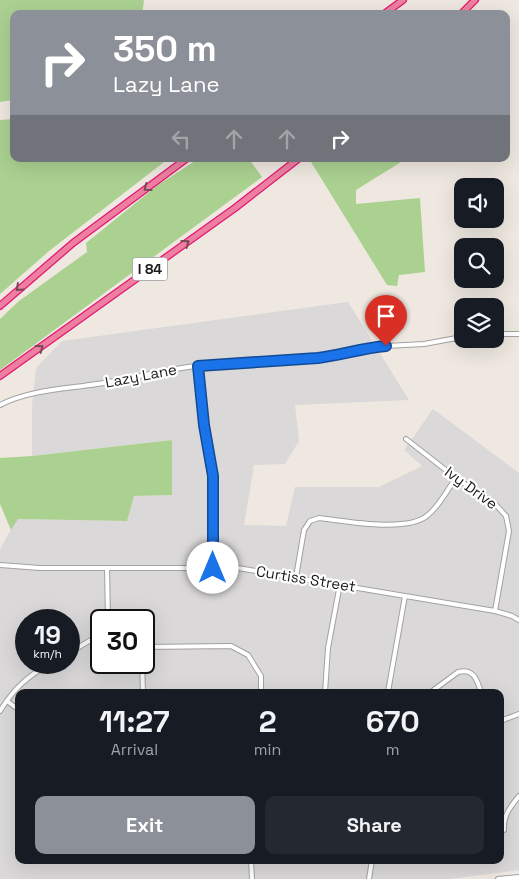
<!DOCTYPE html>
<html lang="en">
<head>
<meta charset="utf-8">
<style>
	:root { --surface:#171b24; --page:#242831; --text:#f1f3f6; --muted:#9ea1a6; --accent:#8c9099 }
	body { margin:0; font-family:"Space Grotesk",sans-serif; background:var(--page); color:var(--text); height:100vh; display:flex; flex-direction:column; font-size:19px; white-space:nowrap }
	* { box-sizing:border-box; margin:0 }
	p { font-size:16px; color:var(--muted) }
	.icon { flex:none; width:28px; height:28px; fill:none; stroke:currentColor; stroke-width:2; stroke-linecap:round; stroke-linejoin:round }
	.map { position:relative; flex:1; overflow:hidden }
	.drawer { position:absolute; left:15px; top:689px; width:489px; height:175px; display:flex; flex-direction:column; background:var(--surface); border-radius:10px; box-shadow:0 5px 20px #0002 }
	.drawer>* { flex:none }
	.guide { position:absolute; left:10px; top:10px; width:500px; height:152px; border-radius:10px; box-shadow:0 5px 20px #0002; background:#8c9099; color:#fff; overflow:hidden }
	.buttons { position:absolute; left:454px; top:178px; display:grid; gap:10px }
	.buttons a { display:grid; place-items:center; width:50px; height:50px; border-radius:10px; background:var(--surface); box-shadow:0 5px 20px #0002; font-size:25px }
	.speed { position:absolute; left:15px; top:609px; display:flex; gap:10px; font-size:25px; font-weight:700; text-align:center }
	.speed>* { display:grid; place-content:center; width:65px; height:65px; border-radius:50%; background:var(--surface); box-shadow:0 5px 20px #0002; line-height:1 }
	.speed small { font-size:12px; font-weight:400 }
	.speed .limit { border:2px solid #111; border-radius:8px; background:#fff; color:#111 }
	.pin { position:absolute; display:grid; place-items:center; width:42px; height:42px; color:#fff; margin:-51px -21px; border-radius:50% 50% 50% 0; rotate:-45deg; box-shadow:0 0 5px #0007 }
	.pin .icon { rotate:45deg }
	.me { position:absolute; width:55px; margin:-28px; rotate:0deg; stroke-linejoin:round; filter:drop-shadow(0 0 4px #0008) }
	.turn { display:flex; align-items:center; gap:18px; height:105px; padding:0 20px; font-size:22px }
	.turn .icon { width:65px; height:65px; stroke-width:2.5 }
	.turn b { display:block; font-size:35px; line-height:42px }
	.lanes { display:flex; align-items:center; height:48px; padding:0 20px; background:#0003; justify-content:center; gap:25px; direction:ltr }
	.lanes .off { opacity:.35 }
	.eta { display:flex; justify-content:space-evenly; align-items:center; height:85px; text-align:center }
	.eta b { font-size:30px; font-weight:700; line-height:35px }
	.action { display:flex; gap:10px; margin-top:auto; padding:10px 20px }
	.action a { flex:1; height:58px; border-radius:10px; background:var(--accent); color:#fff; font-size:20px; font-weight:700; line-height:58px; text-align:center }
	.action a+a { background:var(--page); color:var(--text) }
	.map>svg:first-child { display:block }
	.residential { fill:#dad8d8; fill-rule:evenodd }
	.forest { fill:#abd191 }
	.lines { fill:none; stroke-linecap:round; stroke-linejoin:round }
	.minor-casing { stroke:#a2a2a2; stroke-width:6 }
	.highway-casing { stroke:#e41572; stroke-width:8 }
	.minor { stroke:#fff; stroke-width:4 }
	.highway { stroke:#ed80a0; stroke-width:5.5 }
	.oneway { stroke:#794857 }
	.route-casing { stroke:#114b97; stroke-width:12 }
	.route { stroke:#1a73e8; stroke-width:9 }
	.labels { text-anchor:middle; stroke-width:4.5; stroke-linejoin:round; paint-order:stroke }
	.shield { fill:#fff; stroke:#5f5f5f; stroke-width:1 }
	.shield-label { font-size:14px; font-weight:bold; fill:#1b1b1b }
	.street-label { font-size:15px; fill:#1b1b1b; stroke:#fff }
</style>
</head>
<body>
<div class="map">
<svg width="519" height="879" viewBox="0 0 519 879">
	<rect width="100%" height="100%" fill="#eee8e0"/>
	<path class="residential" d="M348 302 409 400 295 405 299 441 285 464 254 465 244 525 286 526 295 487H379L422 466 404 450 433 409 519 473V870L449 879H0V549L17 519 127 521 133 496 171 495V440L32 456V405L36 368 62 341ZM26 620H69V662H26ZM101 620H144V662H101ZM19 692H500V860H19Z"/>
	<path class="forest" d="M0 0H143L144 1 142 14H14V100L0 102Z
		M14 119V159H168L49 251 0 294V120Z
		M198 159H249L262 177 0 370V319L19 301 87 252 86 243 158 185Z
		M314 159H406L356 190V204L420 198 425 272 399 275 397 286 387 285 311 162Z
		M172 440V495L134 496 127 521 18 519 11 530 0 504V458L32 456Z"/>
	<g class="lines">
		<g class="minor-casing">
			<path id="minor" d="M495 334H519
				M198 366 204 425 213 476V568
				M0 405C29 390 65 389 97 384 130 379 162 370 195 366 235 361 277 361 317 358L334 356 367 347 424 344 462 337
				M406 439 456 478 496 505 506 516 509 531 495 611
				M0 565 40 568H238L495 611 512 616 519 620
				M107 568 108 620
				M296 577 304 530 310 521 319 518C345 521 408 533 428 515 440 505 447 490 456 478
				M144 647 231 646 248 655 261 676V692
				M69 653 101 634
				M142 662 143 692
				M325 692 328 648 340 584
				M388 692 405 596
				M431 692 458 672C474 668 477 680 481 692
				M7 701 19 710
				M0 711C15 687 27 677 52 662
				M500 721 519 714
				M504 830C503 816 510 807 519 796
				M251 860 252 879
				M369 879 372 860
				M498 879 519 877"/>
		</g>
		<g class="highway-casing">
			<path id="highway" d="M384 14 403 0
				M461 14 475 0
				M0 306 73 243 186 159
				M0 376 235 208 298 159"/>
		</g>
		<use href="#minor" class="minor"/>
		<use href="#highway" class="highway"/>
	</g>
	<defs><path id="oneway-chevron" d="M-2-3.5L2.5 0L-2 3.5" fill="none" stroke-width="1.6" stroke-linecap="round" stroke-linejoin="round" transform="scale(1.25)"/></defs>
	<g class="oneway">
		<use href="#oneway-chevron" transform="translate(147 188) rotate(144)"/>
		<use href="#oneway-chevron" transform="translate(186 243) rotate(-36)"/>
		<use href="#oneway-chevron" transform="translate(19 288) rotate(138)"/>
		<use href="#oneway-chevron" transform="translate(40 348) rotate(-36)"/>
	</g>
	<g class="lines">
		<g class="route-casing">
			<path id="route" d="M213 568V476L204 425 198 366 318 358C341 355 363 348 386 346"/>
		</g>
		<use href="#route" class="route"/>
	</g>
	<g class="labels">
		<rect class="shield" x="132.5" y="257.5" width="35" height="23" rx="4"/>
		<g class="shield-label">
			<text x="150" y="274">I 84</text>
		</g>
		<g class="street-label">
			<text transform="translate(141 376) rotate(-11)" y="5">Lazy Lane</text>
			<text transform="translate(471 488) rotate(36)" y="5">Ivy Drive</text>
			<text transform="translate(306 579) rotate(9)" y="5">Curtiss Street</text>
		</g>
	</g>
</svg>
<div class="buttons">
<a><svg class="icon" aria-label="sound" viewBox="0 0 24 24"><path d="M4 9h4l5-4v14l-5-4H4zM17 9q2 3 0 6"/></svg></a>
<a><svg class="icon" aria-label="search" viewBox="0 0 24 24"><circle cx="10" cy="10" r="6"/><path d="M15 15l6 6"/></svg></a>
<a><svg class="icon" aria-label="layers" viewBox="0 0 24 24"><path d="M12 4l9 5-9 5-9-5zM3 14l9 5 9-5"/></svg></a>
</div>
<div class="speed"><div>19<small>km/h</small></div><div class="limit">30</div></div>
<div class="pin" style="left:386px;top:346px;background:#d93025"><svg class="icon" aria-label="arrive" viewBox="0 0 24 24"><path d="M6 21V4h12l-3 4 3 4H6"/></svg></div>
<svg class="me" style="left:213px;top:568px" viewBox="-20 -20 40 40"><circle r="19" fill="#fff"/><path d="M0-13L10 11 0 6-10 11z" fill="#1a73e8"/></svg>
<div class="guide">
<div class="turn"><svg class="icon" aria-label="right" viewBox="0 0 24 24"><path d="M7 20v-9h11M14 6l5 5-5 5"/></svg><div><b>350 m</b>Lazy Lane</div></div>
<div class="lanes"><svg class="icon off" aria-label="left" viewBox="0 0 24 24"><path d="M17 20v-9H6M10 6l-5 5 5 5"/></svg><svg class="icon off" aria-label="ahead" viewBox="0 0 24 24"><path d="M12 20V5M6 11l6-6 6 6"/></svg><svg class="icon off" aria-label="ahead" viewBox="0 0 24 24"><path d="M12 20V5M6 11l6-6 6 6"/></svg><svg class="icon" aria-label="right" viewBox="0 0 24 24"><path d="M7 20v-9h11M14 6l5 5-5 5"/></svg></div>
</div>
<section class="drawer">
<div class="eta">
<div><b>11:27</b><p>Arrival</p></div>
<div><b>2</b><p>min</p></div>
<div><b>670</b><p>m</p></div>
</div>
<div class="action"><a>Exit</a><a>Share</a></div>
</section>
</div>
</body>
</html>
